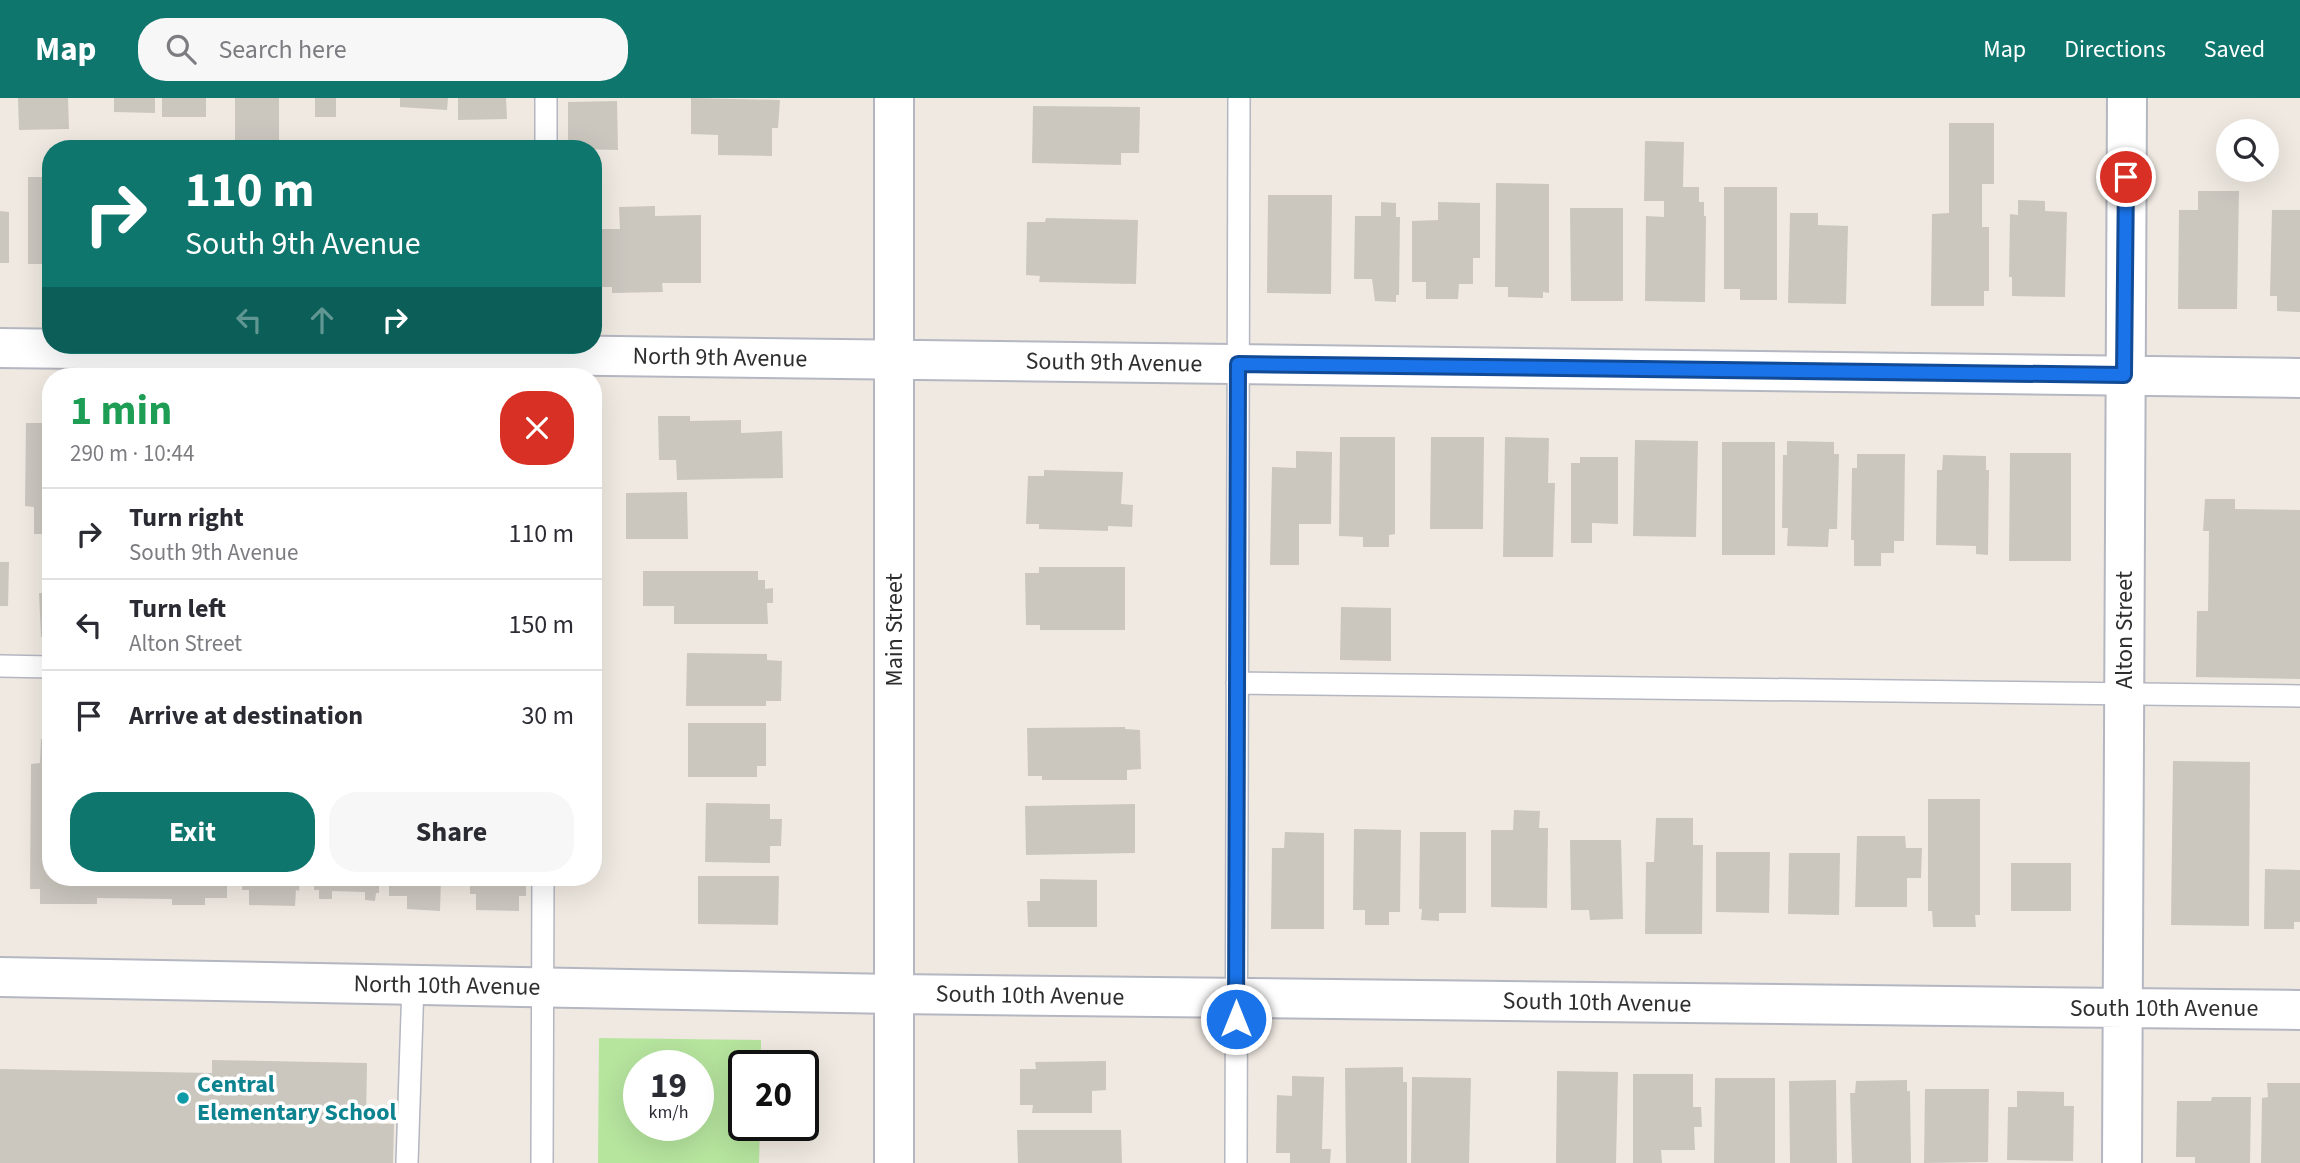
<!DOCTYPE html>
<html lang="en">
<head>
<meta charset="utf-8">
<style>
	:root { --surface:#fff; --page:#f7f7f7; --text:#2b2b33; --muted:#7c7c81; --line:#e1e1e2; --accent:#0f766e }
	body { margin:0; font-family:"Source Sans 3",sans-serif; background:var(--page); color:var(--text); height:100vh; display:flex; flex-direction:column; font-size:26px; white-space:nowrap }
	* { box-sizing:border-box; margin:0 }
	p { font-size:23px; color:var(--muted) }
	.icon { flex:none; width:38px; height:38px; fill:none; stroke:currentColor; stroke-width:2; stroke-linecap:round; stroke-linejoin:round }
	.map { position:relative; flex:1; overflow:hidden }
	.panel { position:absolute; left:42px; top:270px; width:560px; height:518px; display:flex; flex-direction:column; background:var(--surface); border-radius:28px; box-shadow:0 7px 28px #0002 }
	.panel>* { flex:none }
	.banner { position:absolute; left:42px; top:42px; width:560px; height:214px; border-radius:28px; box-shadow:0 7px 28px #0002; background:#0f766e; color:#fff; overflow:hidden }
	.tools { position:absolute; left:2216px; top:21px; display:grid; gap:14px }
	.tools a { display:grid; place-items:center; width:63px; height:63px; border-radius:50%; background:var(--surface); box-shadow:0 7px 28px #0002; font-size:35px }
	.speed { position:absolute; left:623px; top:952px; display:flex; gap:14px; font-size:35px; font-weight:700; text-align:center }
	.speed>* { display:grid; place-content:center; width:91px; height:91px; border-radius:50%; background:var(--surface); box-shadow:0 7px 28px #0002; line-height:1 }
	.speed small { font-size:18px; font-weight:400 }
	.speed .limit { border:4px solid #111; border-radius:10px; background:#fff; color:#111 }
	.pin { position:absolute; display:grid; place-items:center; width:60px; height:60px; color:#fff; margin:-30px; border:4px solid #fff; border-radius:50%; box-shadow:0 2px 7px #0007 }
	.me { position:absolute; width:77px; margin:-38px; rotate:0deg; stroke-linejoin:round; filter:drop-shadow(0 0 5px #0008) }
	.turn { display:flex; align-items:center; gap:24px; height:147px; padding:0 28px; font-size:32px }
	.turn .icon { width:91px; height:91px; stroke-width:2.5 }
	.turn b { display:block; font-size:49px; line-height:60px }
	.lanes { display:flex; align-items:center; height:66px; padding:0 28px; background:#0003; justify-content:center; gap:35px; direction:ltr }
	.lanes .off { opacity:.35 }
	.round { display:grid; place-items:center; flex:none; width:74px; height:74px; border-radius:28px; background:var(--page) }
	.headline { display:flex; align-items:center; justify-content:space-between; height:119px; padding:0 28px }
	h1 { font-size:42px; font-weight:700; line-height:52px; color:#1e9e55 }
	.primary-button { display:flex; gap:14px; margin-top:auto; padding:14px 28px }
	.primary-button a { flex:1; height:80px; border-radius:28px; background:var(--accent); color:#fff; font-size:28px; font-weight:700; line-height:80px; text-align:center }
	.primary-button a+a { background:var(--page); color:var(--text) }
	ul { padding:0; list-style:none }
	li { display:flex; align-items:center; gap:21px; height:91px; padding:0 28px; border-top:2px solid var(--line) }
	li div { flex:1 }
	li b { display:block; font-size:26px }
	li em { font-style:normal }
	header { display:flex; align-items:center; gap:42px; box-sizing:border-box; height:98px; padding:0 35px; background:var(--accent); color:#fff }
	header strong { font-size:33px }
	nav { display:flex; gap:38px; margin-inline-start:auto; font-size:24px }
	.search { width:490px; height:63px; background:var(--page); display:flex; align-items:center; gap:18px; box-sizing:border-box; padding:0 24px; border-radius:28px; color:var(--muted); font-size:26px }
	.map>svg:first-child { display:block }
	.green { fill:#b6e59e; fill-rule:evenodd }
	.building { fill:#cbc7bf }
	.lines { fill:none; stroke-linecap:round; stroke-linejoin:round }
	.lane-casing { stroke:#b4b7c1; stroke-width:24 }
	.street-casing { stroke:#b4b7c1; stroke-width:42 }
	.secondary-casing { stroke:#b4b7c1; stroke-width:42 }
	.lane { stroke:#fff; stroke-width:21 }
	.street { stroke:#fff; stroke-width:38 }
	.secondary { stroke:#fff; stroke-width:38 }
	.route-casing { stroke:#114b97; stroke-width:18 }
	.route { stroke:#1a73e8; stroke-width:12 }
	.culture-dot { fill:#0f9aa8; stroke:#fff; stroke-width:2.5 }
	.labels { text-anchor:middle; stroke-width:7; stroke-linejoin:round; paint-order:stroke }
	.street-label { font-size:24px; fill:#2e2e2e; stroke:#fff }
	.culture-label { font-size:24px; font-weight:bold; fill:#0d838f; stroke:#fff; text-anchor:start }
</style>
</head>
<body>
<header>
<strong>Map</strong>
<div class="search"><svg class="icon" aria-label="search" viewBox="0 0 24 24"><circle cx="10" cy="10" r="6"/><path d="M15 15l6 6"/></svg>Search here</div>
<nav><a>Map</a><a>Directions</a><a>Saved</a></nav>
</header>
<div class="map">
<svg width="2300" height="1065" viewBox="0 0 2300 1065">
	<rect width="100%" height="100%" fill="#efe9e1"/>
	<path class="green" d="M599 940 761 942V968H744V1027H760L759 1065H598ZM639 968H698V1027H639Z"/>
	<path class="building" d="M18 0H68L69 31 19 32Z
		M114 0H155V15L114 14Z
		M162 0H206V19H162Z
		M235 0H279V43H235Z
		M315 0H336V19H315Z
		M400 0H448L447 12 400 9Z
		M458 0H506L507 21 458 22Z
		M691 0 780 2 778 30H772V58L718 57V37L691 36Z
		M617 3 618 52 568 51V4Z
		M1033 8 1140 9 1139 55H1121V67L1032 65Z
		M1949 25H1994V86H1982V129H1989V193H1984V208H1931L1932 116 1949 115Z
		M1645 43 1684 44 1683 89H1699V104H1704V118H1706L1705 204 1645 203 1646 118 1664 119V103H1644Z
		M28 79H51V166H28Z
		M1496 85 1549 86V195L1543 194V200L1508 199V189H1495Z
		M1724 89H1777V202H1740V191H1724Z
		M2198 93H2239L2237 211H2178L2179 112H2198Z
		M1268 97H1332L1331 196 1267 195Z
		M2018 102 2045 103V113L2067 114 2065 199 2012 198V179H2009L2010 116 2018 117Z
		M1381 104 1396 105V119H1400L1399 197H1396V204L1375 203 1372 181H1354L1355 118H1381Z
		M1438 104 1480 105V160H1473V186H1459L1458 201H1426V184H1412V123L1438 122Z
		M655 108V118L701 117V185H662L663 194 612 195V189H596V184H593V131H620L619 109Z
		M1570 110H1623V203H1571Z
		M2272 112H2300V214L2277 213V198H2270Z
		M0 113 9 114V165H0Z
		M1790 115H1818V127L1848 128 1846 206 1788 205Z
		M1046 120 1138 122 1136 186 1039 184 1040 178 1026 177 1027 124H1045Z
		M658 318H690V323L741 322V335L782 333 783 380 677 382 676 362H659Z
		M26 325H51V436H34V409L25 408Z
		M1340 339H1395V436L1389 437V449H1363V439L1339 438Z
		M1431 339H1484L1483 431H1430Z
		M1505 339 1549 340 1548 385H1555L1553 459H1503Z
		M1635 342 1698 343 1696 439 1633 438Z
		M1787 343 1834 344V356H1839L1837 431H1829L1828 449 1787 448 1788 430H1782L1783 357H1787Z
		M1722 344H1775V457H1722Z
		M1296 353 1332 354 1331 426H1299V467H1270L1272 369 1296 370Z
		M2010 355H2071V463H2009Z
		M1857 356H1905L1904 443H1894V455H1881V468H1854V442H1851L1852 370H1857Z
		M1943 357 1986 358V372H1989L1988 457 1976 456V448L1936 447 1937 372H1942Z
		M1580 359H1618V426L1592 425V445H1571V365H1580Z
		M1044 372 1123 374 1121 406 1133 407 1132 429 1108 428V433L1039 431V426H1026L1028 378H1044Z
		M687 394 688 441H626V395Z
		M2205 401H2235V411L2300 412V581L2196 579 2197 513H2208L2209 433H2203Z
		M0 464H9L8 508H0Z
		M1039 469H1125V532H1040V527H1026L1025 475H1039Z
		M643 473H758V482H765V491L773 490V505H767L768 526H674V508H643Z
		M39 495H51V538L41 539Z
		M1341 509 1391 510V563L1340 562Z
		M687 555 767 556V562L782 563 781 603H766V608H686Z
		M688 625H766V668H757V679H688Z
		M1125 629V631L1140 632 1141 671 1127 672V682H1042V678H1028L1027 630Z
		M41 641 51 642V779H227V800H205V807H172V801L97 800V806H40V791H30L31 666 40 665Z
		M2173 663 2250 664 2249 828 2171 827Z
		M1928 701H1980V817H1975L1976 829H1933L1932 813H1928Z
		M706 705 770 706V721H782L781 748H770V765L705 764Z
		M1135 706V755L1026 757 1025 708Z
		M1514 712 1540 713 1539 730H1548L1547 810 1491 809V732H1513Z
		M1656 720H1693V747H1703L1702 836H1645L1646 764H1654Z
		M1354 731 1401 732 1400 814H1389V827H1365V812H1353Z
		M1285 734 1324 735V831H1271L1272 750H1284Z
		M1420 734H1466V815H1439V823L1421 822 1422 811H1419Z
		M1857 738H1905L1906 750H1922L1921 780H1907V809H1855Z
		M1570 742H1621L1623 821 1590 822 1589 812H1571Z
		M1716 754H1770L1769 815 1716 814Z
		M1789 755H1840L1839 817 1788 816Z
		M2011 765H2071V813H2011Z
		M2265 771 2300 772V824H2294V831H2264Z
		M698 778H779L778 827 698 826Z
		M243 779H300L299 793 296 792 295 808 249 807V792H242Z
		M314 779H379V795H376L375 803 365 802V794L332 793V801H319V792H314Z
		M389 779H441L440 813 407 811V798H389Z
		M470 779H526V798H519V813L476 812V796H470Z
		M1040 781 1097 782V829H1028L1027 803H1040Z
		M212 962 367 965 366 1025 394 1026 393 1065H0V971L212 975Z
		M1106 963V992L1092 993V1015H1032L1033 1007H1020V971H1036L1035 964Z
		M1403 969V984H1407V1065H1346L1345 970Z
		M1557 973 1618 974 1616 1065H1556Z
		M1633 976H1693V1009H1701L1702 1029H1694L1695 1052H1661L1662 1065H1633Z
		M1292 978 1324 979 1322 1051H1331L1330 1065H1290V1055H1276L1277 997 1292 998Z
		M1412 979 1471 980 1469 1065H1411Z
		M1715 980H1775V1065H1714Z
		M1836 982 1837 1065H1790L1789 983Z
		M1907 982V993H1910L1911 1065H1852L1850 995H1855L1856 983Z
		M2267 985H2300V1065H2261L2262 1000 2268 999Z
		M1925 991H1989L1988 1064 1924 1065Z
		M2017 993 2064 994V1008H2074L2073 1063 2007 1062 2008 1009H2017Z
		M2212 999H2251L2250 1065H2195V1059H2176L2177 1003H2211Z
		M1017 1032H1121L1122 1065H1018Z"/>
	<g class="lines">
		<g class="lane-casing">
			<path id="lane" d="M546 51V0
				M0 568 51 569
				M1237 585 2300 598
				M407 1065 413 886
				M542 1065 543 779
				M1236 1065 1239 0"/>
		</g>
		<g class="street-casing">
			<path id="street" d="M0 879 894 896 2300 912
				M2122 1065 2127 0"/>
		</g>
		<g class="secondary-casing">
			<path id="secondary" d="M0 250 2300 280
				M894 1065V0"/>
		</g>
		<use href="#lane" class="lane"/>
		<use href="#street" class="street"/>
		<use href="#secondary" class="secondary"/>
	</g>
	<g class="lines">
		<g class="route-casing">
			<path id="route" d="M1236 921 1238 266 2124 277 2126 79"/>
		</g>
		<use href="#route" class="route"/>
	</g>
	<circle class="culture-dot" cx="183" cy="1000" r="7"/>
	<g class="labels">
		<g class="street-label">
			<text transform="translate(720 259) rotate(1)" y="8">North 9th Avenue</text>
			<text transform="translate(1114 264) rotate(1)" y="8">South 9th Avenue</text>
			<text transform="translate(894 532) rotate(-90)" y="8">Main Street</text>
			<text transform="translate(2124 532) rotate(-90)" y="8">Alton Street</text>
			<text transform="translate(447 887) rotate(1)" y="8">North 10th Avenue</text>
			<text transform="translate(1030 897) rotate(1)" y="8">South 10th Avenue</text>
			<text transform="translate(1597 904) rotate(1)" y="8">South 10th Avenue</text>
			<text x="2164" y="918">South 10th Avenue</text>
		</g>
		<g class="culture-label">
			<text x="197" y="994">Central<tspan x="197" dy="28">Elementary School</tspan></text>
		</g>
	</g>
</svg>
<div class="tools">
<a><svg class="icon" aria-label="search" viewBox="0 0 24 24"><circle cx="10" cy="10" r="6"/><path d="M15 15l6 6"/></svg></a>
</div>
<div class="speed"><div>19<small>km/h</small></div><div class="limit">20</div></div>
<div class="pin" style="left:2126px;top:79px;background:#d93025"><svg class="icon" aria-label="arrive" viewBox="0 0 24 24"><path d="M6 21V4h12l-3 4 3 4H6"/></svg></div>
<svg class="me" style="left:1236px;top:921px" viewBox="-20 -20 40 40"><circle r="17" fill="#1a73e8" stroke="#fff" stroke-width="3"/><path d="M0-11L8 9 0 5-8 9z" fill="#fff"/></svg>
<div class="banner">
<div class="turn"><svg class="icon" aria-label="right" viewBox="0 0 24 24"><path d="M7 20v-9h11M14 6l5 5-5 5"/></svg><div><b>110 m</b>South 9th Avenue</div></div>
<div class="lanes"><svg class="icon off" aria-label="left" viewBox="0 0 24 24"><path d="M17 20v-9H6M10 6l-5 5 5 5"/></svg><svg class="icon off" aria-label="ahead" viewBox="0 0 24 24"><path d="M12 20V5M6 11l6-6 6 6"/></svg><svg class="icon" aria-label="right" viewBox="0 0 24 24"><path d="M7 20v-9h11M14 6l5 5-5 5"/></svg></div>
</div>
<section class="panel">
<div class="headline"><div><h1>1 min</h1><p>290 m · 10:44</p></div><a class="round" style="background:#d93025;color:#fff"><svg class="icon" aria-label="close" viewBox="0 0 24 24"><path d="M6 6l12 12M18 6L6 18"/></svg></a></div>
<ul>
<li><svg class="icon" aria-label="right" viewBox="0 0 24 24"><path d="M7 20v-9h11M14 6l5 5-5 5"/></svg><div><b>Turn right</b><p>South 9th Avenue</p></div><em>110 m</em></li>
<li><svg class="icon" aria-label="left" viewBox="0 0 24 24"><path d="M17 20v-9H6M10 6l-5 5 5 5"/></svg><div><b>Turn left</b><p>Alton Street</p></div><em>150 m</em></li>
<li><svg class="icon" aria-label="arrive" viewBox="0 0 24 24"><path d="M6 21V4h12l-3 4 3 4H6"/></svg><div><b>Arrive at destination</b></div><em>30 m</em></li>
</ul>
<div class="primary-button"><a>Exit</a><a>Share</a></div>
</section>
</div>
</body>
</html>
